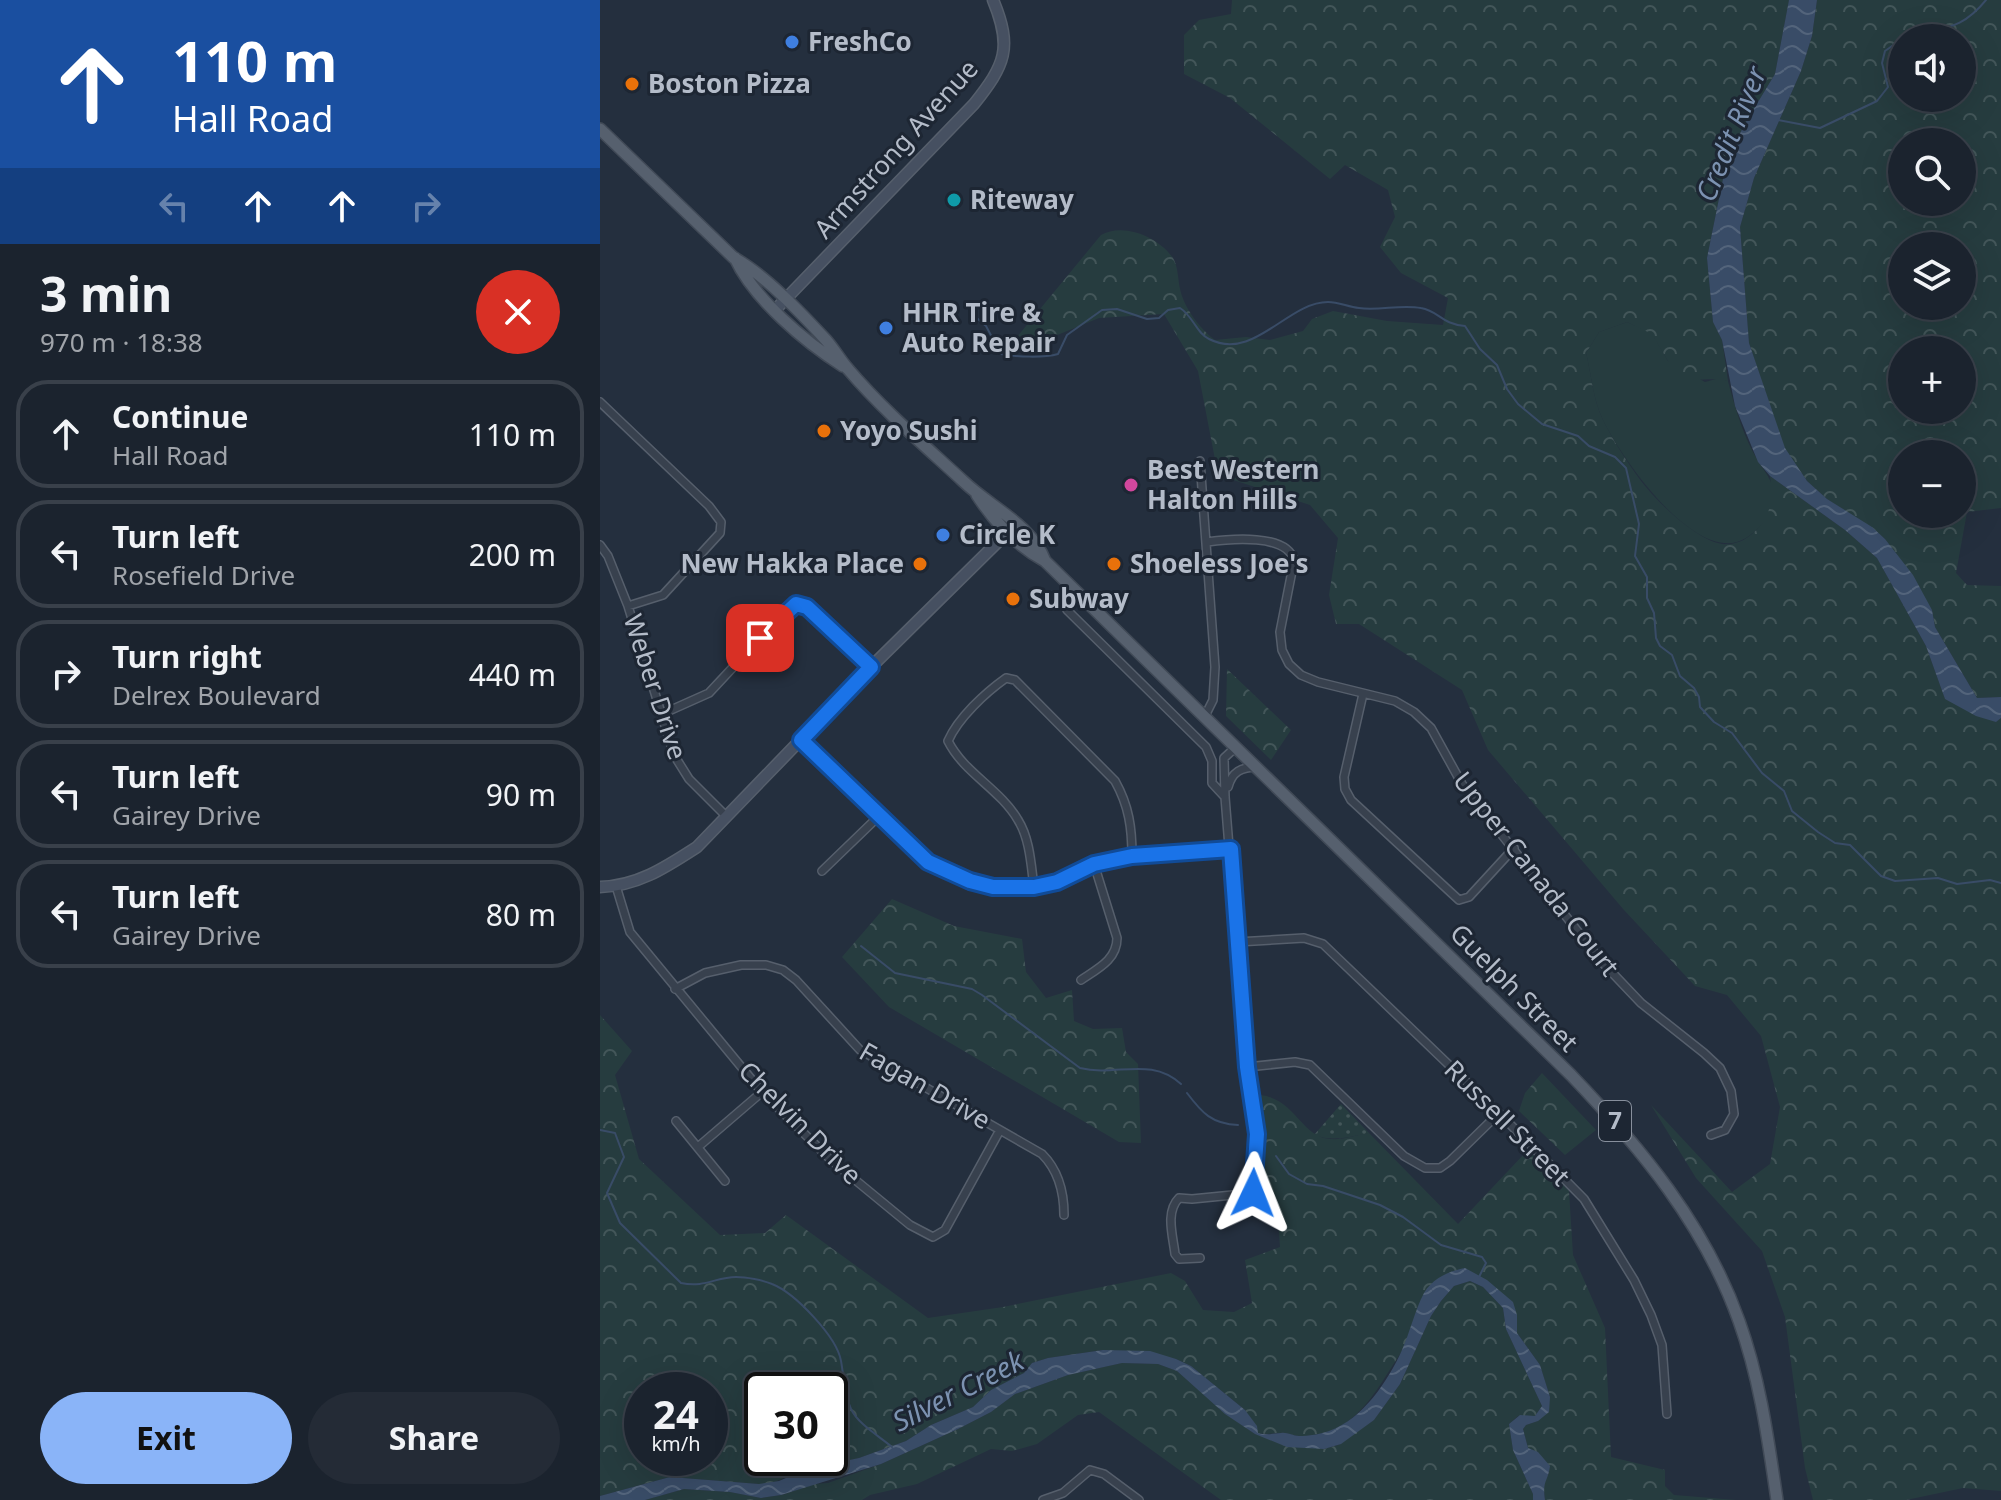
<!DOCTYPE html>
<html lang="en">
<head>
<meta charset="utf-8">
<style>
	:root { --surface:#1b232e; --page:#242b36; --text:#f1f3f6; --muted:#a0a4aa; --line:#39404a; --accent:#8ab4f8 }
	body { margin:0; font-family:"Noto Sans",sans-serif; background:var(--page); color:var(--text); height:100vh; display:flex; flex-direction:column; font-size:30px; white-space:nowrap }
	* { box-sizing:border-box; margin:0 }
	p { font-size:26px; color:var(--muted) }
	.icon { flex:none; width:44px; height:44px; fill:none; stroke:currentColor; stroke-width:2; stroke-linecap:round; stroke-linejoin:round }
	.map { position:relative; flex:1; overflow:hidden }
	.side { display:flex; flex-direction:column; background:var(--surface); width:600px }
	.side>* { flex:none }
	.banner { background:#1a4fa0; color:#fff; overflow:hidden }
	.controls { position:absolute; left:1288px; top:24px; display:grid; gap:16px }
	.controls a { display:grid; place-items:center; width:88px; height:88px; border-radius:50%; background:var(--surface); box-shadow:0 8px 32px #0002,0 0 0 2px var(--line); font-size:40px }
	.speed { position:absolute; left:24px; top:1372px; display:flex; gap:16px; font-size:40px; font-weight:700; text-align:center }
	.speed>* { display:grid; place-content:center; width:104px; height:104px; border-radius:50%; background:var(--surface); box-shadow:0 8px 32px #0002,0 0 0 2px var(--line); line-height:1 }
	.speed small { font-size:20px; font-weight:400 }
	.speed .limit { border:4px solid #111; border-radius:12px; background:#fff; color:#111 }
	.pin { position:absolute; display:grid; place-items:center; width:68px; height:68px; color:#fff; margin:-34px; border-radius:16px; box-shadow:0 4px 12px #0006 }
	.me { position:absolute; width:88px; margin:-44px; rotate:2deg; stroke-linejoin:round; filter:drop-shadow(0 0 6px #0008) }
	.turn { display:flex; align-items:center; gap:28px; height:168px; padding:0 40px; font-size:36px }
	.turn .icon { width:104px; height:104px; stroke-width:2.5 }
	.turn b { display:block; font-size:56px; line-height:68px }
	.lanes { display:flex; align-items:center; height:76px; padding:0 40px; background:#0003; justify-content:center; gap:40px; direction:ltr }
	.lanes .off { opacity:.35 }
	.round { display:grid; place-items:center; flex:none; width:84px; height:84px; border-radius:42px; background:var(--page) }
	.summary { display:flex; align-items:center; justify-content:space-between; height:136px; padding:0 40px }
	h1 { font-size:48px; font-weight:700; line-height:60px }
	.action { display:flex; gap:16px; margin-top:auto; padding:16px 40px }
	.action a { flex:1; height:92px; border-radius:48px; background:var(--accent); color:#111; font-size:32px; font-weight:700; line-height:92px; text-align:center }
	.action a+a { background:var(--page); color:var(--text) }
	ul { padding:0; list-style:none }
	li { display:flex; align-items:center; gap:24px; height:108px; margin:0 16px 12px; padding:0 24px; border:4px solid var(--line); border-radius:32px }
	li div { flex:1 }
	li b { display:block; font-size:30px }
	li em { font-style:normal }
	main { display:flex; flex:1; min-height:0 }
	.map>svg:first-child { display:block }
	.grass { fill:#263c3f }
	.forest { fill:url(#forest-crowns); fill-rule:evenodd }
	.park { fill:url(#park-dots) }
	.water { fill:url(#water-waves) }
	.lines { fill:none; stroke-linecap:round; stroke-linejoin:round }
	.stream { stroke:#394c67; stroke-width:2 }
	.street-casing { stroke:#565f6c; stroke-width:10 }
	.secondary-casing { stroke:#565f6c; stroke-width:13 }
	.primary-casing { stroke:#414a57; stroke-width:14 }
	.street { stroke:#38414e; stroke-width:7 }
	.secondary { stroke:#465061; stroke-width:10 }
	.primary { stroke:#56606e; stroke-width:11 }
	.route-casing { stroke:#114b97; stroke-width:20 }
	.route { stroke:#1a73e8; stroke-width:14 }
	.shop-dot { fill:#3f7fe0; stroke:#1d2633; stroke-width:3 }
	.food-dot { fill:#e8710a; stroke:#1d2633; stroke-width:3 }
	.culture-dot { fill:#0f9aa8; stroke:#1d2633; stroke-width:3 }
	.hotel-dot { fill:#d1479c; stroke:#1d2633; stroke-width:3 }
	.labels { text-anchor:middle; stroke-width:6; stroke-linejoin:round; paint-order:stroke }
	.shield { fill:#1d2633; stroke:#878f9c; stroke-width:2 }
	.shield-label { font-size:24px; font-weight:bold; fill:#b4bcc9 }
	.poi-label { font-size:26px; font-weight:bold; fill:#b4bcc9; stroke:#1d2633; text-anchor:start }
	.street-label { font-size:26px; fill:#b4bcc9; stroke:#1d2633 }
	.water-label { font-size:28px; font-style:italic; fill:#7c92b1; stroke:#1d2633 }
</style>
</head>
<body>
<main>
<section class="side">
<div class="banner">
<div class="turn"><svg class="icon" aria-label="ahead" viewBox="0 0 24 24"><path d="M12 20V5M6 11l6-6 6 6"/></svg><div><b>110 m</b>Hall Road</div></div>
<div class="lanes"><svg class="icon off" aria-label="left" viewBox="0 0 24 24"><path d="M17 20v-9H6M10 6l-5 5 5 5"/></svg><svg class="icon" aria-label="ahead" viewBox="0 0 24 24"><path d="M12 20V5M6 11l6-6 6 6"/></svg><svg class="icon" aria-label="ahead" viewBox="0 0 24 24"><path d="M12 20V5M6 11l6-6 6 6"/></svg><svg class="icon off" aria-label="right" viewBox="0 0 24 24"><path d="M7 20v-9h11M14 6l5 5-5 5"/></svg></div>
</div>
<div class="summary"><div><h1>3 min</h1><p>970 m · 18:38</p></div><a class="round" style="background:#d93025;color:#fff"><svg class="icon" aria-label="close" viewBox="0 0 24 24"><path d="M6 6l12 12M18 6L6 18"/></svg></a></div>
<ul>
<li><svg class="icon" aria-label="ahead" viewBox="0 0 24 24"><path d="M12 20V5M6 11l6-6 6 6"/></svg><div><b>Continue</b><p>Hall Road</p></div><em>110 m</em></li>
<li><svg class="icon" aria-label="left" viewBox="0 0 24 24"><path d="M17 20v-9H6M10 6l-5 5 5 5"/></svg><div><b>Turn left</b><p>Rosefield Drive</p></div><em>200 m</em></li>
<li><svg class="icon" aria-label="right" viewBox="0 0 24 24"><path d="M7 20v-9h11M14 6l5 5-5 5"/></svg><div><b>Turn right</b><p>Delrex Boulevard</p></div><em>440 m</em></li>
<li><svg class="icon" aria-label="left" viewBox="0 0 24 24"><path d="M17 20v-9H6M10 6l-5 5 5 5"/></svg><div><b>Turn left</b><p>Gairey Drive</p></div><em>90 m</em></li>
<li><svg class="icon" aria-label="left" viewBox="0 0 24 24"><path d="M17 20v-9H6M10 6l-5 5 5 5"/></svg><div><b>Turn left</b><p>Gairey Drive</p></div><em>80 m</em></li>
</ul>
<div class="action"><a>Exit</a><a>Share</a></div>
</section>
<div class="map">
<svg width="1401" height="1500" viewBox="0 0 1401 1500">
	<defs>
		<pattern id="forest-crowns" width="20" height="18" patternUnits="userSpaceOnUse" patternTransform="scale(2)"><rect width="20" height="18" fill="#263c3f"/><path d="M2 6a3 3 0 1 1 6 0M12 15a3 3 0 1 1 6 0" fill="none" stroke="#435659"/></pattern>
		<pattern id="park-dots" width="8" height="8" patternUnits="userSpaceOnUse" patternTransform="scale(2)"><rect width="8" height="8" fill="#263c3f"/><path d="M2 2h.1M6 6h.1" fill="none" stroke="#435659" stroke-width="1.8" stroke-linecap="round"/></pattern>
		<pattern id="water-waves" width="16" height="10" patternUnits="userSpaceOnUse" patternTransform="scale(2)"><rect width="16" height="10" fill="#394c67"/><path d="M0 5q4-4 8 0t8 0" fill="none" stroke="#53647b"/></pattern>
	</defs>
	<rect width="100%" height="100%" fill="#242f3e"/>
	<path class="grass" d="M1027 322 1052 333 1068 361 1105 382 1119 378 1128 381C1135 408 1144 438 1158 461 1165 473 1173 479 1173 494 1173 514 1162 528 1146 538 1097 569 1019 455 1002 418 993 399 991 373 986 353L999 332Z"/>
	<path class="forest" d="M632 0H1189L1175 74 1144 125 1126 164 1107 258 1113 322 1122 340 1128 381C1116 377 1097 381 1082 379L1068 361 1052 334 1027 322 999 332 986 353C991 373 993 399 1002 418 1012 439 1027 462 1041 481 1056 501 1096 540 1122 544 1129 545 1139 543 1145 539 1169 524 1174 504 1170 476L1245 530 1277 558 1326 646 1345 699 1396 722 1401 718V1491L1363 1488 1306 1500H1213L1205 1468 1185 1317 1162 1251 1096 1178 1051 1105 1132 1192 1170 1164 1180 1107 1161 1036 1127 995 1095 986 1024 910 888 750 862 690 759 624H736L729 595 738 538 710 505 618 475 598 371 564 314 499 318 440 342 417 337 501 235C523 222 559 237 573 258 578 266 578 280 580 289 584 308 600 329 615 340L646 337 670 340 703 331 712 319 733 311 787 321 843 325 848 298 801 273 780 247 795 217 788 190 745 165 730 179 630 98 584 74V35L599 20 631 14Z
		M1217 0H1401V508L1367 512 1356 573 1367 585 1401 586V697L1377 698 1335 627 1332 610 1285 539 1272 528 1227 499 1207 481 1184 448 1149 343 1140 227 1154 178 1201 71 1212 36ZM1302 38H1362V98H1302ZM1302 142H1362V202H1302ZM1302 246H1362V306H1302ZM1302 350H1362V410H1302ZM1302 454H1362V514H1302Z
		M627 669 691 730 671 760 626 716Z
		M292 899 354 926 422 939 426 972 446 998 472 990 474 1021 493 1029 522 1028 526 1052 538 1064 541 1143 519 1142 289 1007 242 957Z
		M0 1015 32 1051 15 1075 39 1159 120 1235 165 1233 186 1215 328 1318 403 1307 571 1273 585 1281 603 1310 634 1312 652 1303 645 1260 680 1247 677 1207 664 1191 662 1169 664 1132 659 1108 660 1095C696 1099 700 1136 730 1139 743 1140 756 1135 769 1133L858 1224 928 1150 969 1191 973 1255 1005 1328 1011 1457 1065 1470V1486L1074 1495 1136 1500H945L943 1483 949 1473 928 1448 923 1429 926 1425 938 1421 950 1397 940 1365 917 1333V1315L865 1268C844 1296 821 1323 802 1351 775 1391 756 1437 699 1436 693 1436 686 1432 680 1433 672 1433 668 1435 657 1433L645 1410 591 1366 576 1359 503 1350 448 1358 432 1363 424 1373 391 1390 373 1407 331 1425 306 1441 259 1458 188 1476 170 1484H159L70 1477 0 1496ZM42 1390H110V1458H42ZM162 1390H230V1458H162Z
		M942 1073 996 1130 965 1155 919 1111 925 1093Z
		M870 1281 883 1287 903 1308 906 1329 942 1406 935 1416H918L909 1424 913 1450 933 1494V1500H621L499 1412 478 1415 437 1444 412 1451 391 1449 317 1484 270 1495 262 1500H45L84 1489 130 1492 161 1498 182 1495 214 1484 228 1483 281 1464 358 1429 391 1412 415 1394 468 1375 522 1363 558 1364 577 1371 626 1414 655 1434 724 1449 738 1445 774 1420 800 1384 831 1316 841 1301 854 1286Z"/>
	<path class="park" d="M741 1104 769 1133C749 1137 733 1142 714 1135Z"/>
	<path class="water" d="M1189 0H1217L1212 36 1201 71 1154 178 1140 227 1149 343 1185 448 1207 481 1227 499 1272 527 1285 539 1313 575 1332 610 1335 627 1377 698 1401 697V718L1396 722 1376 716 1345 699 1326 646 1277 558 1245 530 1170 476 1158 462 1135 406 1122 340 1113 322 1107 258 1126 164 1144 125 1175 74Z
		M865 1268 887 1280 913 1302 917 1315V1333L940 1365 950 1397 949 1412 938 1421 926 1425 923 1429 928 1448 938 1452 950 1466C948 1482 942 1480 945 1500H933V1494L913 1450 909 1424 920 1415 935 1416 942 1406 906 1329 903 1308 883 1287 870 1281 854 1286 841 1301 831 1316 800 1384 774 1420 741 1444 724 1449 687 1447 655 1434 625 1414 577 1371 558 1364 522 1363 468 1375 415 1394 391 1412 358 1429 281 1464 181 1495 161 1498 130 1492 84 1489 45 1500H0V1496L70 1477 159 1484 179 1481 207 1469 259 1458 306 1441 331 1425 373 1407 391 1390 424 1373 432 1363 448 1358 503 1350 550 1351 576 1359 591 1366 645 1410 657 1426 658 1433C668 1436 673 1433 681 1433 687 1432 693 1436 699 1436 708 1436 721 1434 729 1431 763 1419 788 1381 802 1350 810 1332 815 1310 824 1293 833 1278 849 1271 865 1268Z"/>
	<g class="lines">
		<path class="stream" d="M1305 38C1341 25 1358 34 1386 0
			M1178 120 1220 128 1277 101 1288 87 1282 63 1285 51 1302 39
			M371 313 386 326 401 354C416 357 444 358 458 354L467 335 502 310 517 309 547 319 559 318 568 310 580 308C593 316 597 334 609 339 654 362 687 302 728 302 739 302 748 307 759 308 779 311 801 304 821 308 839 311 841 324 865 326L880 349 897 365 907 389 918 404 942 424 978 436 989 446 1015 457 1026 468 1039 524 1035 556 1047 577V598L1054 613 1056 638 1060 646 1072 655 1080 676 1094 688 1099 697 1100 707 1114 722 1132 733 1162 773 1184 791 1192 811 1218 832 1235 843 1250 845 1281 876 1295 881 1338 878 1357 884 1390 880 1401 883
			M261 946 295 973 372 989 382 995 480 1068C517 1077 550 1056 581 1084
			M587 1093C602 1113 612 1124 638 1125
			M0 1130 15 1133 24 1157 7 1193 20 1223 81 1283C105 1288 116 1277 136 1277 146 1277 163 1280 172 1284 195 1293 237 1337 241 1361 244 1377 244 1394 251 1409 258 1424 279 1436 292 1447
			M676 1156 689 1174 707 1184 723 1186 780 1205 803 1217 841 1245 882 1257 886 1263 879 1277"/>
		<g class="street-casing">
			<path id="street" d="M0 402 109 506 121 522 120 533 63 595 28 606
				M600 461 615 667 613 700 605 716
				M607 542C629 539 688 533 694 561L680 632 682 650 689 664 701 675 718 682 795 701 814 712 831 728 862 784 1001 961 1041 1003 1104 1053 1120 1068 1131 1091 1134 1114 1125 1130 1111 1135
				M0 545 8 556 28 606 74 755 89 779 127 817
				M480 595 467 610 606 747 612 761V783L625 797
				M763 694 744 777 745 789 751 800 859 900 869 897 914 848
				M62 714 109 693 178 619 196 604 207 607 271 667
				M201 740 328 862C366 884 415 897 458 882 469 878 480 871 491 866 502 861 515 860 527 857 560 850 597 851 631 849
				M628 787C632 772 641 767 657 767
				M222 871 279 816
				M16 886 30 932 162 1092 231 1160 310 1225 333 1237 345 1230 400 1130
				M434 887C431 865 430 839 418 820 400 789 364 773 348 741 358 718 385 693 406 678L415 680 515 781C529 806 532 828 532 856
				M637 942 704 938 723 944 899 1113 984 1199 1034 1280 1051 1315 1062 1345 1067 1414
				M481 980C497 969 517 960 517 938L494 864
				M75 989 105 973 141 965H166L183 970 196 980 260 1050 442 1154C458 1170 464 1192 464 1215
				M647 1067 695 1062 710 1065 804 1156 825 1168H840L850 1161 899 1113
				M76 1121 125 1181
				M98 1147 162 1092
				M600 1258 579 1259 575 1254C573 1236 565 1212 579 1198L592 1199 653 1193 657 1134 648 1084 625 797 624 758 636 747
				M443 1500 463 1493 490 1470 504 1474 539 1500"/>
		</g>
		<g class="secondary-casing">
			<path id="secondary" d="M175 310 374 104C405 65 413 48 393 0
				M0 887C38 886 66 867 97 847L271 667 412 528"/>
		</g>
		<g class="primary-casing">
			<path id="primary" d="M0 129 134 258C165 275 201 313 226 340 234 349 240 360 248 369 282 409 324 445 363 481 390 507 431 524 445 561
				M135 258C154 299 205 342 243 366
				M377 495C394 521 417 546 445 561L971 1075C1041 1148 1105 1225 1139 1321 1160 1379 1168 1439 1177 1500"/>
		</g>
		<use href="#street" class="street"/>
		<use href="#secondary" class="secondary"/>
		<use href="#primary" class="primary"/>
	</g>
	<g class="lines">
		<g class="route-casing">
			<path id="route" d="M160 638 196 604 207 607 271 667 201 740 328 862 370 881 393 887H434L457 882 494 864 532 856 631 849 647 1067 657 1134 653 1193"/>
		</g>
		<use href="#route" class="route"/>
	</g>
	<g class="shop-dot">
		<circle cx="192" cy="42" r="8"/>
		<circle cx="286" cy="328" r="8"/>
		<circle cx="343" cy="535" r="8"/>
	</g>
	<g class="food-dot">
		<circle cx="32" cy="84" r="8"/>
		<circle cx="224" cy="431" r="8"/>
		<circle cx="320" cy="564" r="8"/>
		<circle cx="514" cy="564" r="8"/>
		<circle cx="413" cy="599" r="8"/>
	</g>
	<circle class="culture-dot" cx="354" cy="200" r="8"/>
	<circle class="hotel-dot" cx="531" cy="485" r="8"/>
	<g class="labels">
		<rect class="shield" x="999" y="1101" width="32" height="40" rx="6"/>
		<g class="shield-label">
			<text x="1015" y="1129">7</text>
		</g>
		<g class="poi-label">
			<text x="208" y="51">FreshCo</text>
			<text x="48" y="93">Boston Pizza</text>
			<text x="370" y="209">Riteway</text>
			<text x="302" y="322">HHR Tire &amp;<tspan x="302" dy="30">Auto Repair</tspan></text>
			<text x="240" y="440">Yoyo Sushi</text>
			<text x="547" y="479">Best Western<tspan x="547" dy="30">Halton Hills</tspan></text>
			<text x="359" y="544">Circle K</text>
			<text x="304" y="573" text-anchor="end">New Hakka Place</text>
			<text x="530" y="573">Shoeless Joe's</text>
			<text x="429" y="608">Subway</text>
		</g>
		<g class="street-label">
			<text transform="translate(296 149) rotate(-48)" y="9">Armstrong Avenue</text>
			<text transform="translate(55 687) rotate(72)" y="9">Weber Drive</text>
			<text transform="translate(936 874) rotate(52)" y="9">Upper Canada Court</text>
			<text transform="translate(914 988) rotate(45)" y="9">Guelph Street</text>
			<text transform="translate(325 1086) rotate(30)" y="9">Fagan Drive</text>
			<text transform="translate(200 1123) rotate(45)" y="9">Chelvin Drive</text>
			<text transform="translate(907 1123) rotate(45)" y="9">Russell Street</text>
		</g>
		<g class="water-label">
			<text transform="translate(1131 134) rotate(-68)" y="10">Credit River</text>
			<text transform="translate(358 1391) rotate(-27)" y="10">Silver Creek</text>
		</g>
	</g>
</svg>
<div class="controls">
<a><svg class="icon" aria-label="sound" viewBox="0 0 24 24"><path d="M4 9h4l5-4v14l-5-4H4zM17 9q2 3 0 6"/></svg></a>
<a><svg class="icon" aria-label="search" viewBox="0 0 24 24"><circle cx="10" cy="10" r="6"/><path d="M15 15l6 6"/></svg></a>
<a><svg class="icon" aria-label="layers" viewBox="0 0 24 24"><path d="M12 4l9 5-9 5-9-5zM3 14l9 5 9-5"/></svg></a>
<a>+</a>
<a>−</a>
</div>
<div class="speed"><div>24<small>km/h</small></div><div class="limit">30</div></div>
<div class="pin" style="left:160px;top:638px;background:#d93025"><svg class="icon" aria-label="arrive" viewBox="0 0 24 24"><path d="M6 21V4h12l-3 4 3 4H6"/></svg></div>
<svg class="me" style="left:653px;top:1193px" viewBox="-20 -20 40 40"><path d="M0-17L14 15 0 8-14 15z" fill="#1a73e8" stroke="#fff" stroke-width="4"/></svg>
</div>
</main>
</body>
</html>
